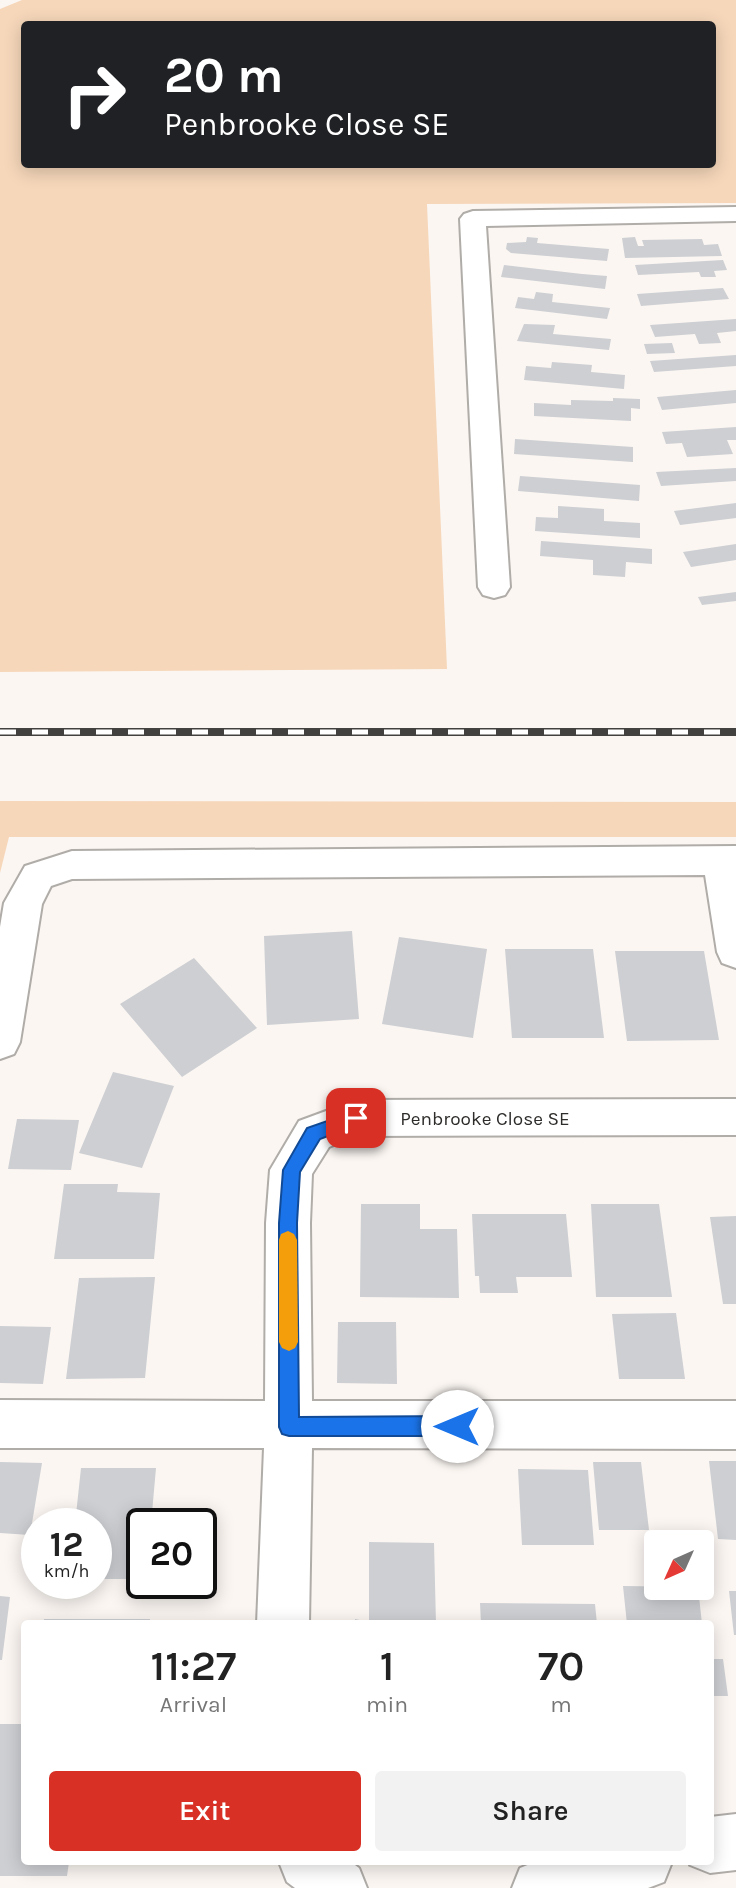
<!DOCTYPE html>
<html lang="en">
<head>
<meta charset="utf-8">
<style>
	:root { --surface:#fff; --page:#f2f2f2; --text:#222; --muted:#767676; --accent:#d93025 }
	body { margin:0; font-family:Karla,sans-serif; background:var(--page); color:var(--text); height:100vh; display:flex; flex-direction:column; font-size:26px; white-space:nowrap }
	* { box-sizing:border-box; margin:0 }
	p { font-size:23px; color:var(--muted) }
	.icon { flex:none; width:38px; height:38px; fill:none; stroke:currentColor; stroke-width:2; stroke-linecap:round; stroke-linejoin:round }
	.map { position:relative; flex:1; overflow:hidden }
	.panel { position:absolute; left:21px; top:1620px; width:693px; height:245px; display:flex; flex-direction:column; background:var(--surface); border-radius:7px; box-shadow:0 4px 18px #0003 }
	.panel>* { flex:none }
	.guide { position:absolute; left:21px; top:21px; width:695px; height:147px; border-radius:7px; box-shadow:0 4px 18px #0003; background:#202124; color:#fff; overflow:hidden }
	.needle { width:46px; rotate:225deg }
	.buttons { position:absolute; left:644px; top:1530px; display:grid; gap:14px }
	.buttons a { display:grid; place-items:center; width:70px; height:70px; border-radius:7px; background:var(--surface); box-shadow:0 4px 18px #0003; font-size:35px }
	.speed { position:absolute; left:21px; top:1508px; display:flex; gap:14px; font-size:35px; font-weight:700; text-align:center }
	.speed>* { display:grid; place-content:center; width:91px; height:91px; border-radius:50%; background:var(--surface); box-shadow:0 4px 18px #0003; line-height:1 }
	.speed small { font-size:18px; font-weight:400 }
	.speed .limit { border:4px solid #111; border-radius:10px; background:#fff; color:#111 }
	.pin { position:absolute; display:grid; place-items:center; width:60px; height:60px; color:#fff; margin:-30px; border-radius:14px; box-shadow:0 4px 10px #0006 }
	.me { position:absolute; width:77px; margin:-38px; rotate:270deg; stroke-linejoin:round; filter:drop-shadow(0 0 5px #0008) }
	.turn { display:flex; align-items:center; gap:24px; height:147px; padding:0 28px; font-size:32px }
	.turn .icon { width:91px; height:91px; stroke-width:2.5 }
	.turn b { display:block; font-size:49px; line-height:60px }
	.eta { display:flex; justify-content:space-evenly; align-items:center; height:119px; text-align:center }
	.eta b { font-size:42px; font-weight:600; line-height:49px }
	.button { display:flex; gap:14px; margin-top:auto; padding:14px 28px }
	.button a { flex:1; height:80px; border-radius:7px; background:var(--accent); color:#fff; font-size:28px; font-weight:600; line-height:80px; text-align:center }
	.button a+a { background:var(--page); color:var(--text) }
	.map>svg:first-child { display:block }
	.green { fill:#f6d7ba; fill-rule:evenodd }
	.building { fill:#cdcfd3 }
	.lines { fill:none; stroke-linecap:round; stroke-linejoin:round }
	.minor-casing { stroke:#b0aca8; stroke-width:4 }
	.minor { fill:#fff; fill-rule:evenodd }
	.rail-casing { stroke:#43413f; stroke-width:8 }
	.rail { stroke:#fff; stroke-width:5; stroke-dasharray:16; stroke-linecap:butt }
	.route { fill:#1a73e8; stroke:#114b97; stroke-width:2 }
	.slow { fill:#f59e0b }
	.labels { text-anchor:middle; stroke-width:5; stroke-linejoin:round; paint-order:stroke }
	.street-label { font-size:19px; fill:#2e2d2b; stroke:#fff }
</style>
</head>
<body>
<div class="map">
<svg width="736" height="1888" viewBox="0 0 736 1888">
	<rect width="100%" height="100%" fill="#fbf6f2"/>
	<path class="green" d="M22 0H736V203L427 204 447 669 0 672V9ZM24 24H712V164H24Z
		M0 801 736 802V837H9L0 873Z"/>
	<path class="building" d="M527 237 538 238 537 243 609 249 607 261 511 253 506 249 507 243 526 242Z
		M635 237 638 246H644L642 240 702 239 704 245 718 244 722 256 625 258 622 238Z
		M723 260 727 270 714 271 716 277H701L699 272 638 275 635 265Z
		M504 265 582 274 607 276 605 289 501 277Z
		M723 288 729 299 641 306 637 294Z
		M536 292 553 294 552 302 610 308 607 319 515 308 518 297 534 299Z
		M736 319V331L717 333 721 343 699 344 695 334 655 337 650 325Z
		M524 324 555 325 553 334 611 339 609 350 517 341Z
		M672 343 675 353 647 354 644 344Z
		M736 355V366L654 372 650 361Z
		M552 362 592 365 591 372 625 375 624 389 524 380 526 366 551 368Z
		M736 390V403L662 410 657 397Z
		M613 398 640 399V409L631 408V421L534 416V403L571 405V400L613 401Z
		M736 427V440H727L733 454 687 457 682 443 666 444 662 432Z
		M515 439 633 447V462L514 454Z
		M736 468V481L661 486 656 472Z
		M520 476 640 485 639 501 518 491Z
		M736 503V518L680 525 674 511Z
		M558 506 604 509V521L640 523V538L535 531 536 517 558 518Z
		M541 541 652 549V564L626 562 625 577 593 575V560L540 556Z
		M736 544V560L691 567 683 552Z
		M736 592V601L702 605 698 597Z
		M352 931 359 1019 267 1025 264 936Z
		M399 937 487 949 473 1038 382 1024Z
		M505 949H593L604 1038H512Z
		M615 951H704L719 1040 627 1041Z
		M194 958 257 1028 182 1077 120 1004Z
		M113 1072 174 1086 142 1168 79 1153Z
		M17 1119 79 1120 71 1170 8 1169Z
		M64 1184H118L117 1192 160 1193 154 1259H54Z
		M361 1204H420V1229H457L459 1298 360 1297Z
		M591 1204H659L672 1297H596Z
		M472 1214H566L572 1277H516L518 1293H480L479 1276H475Z
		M736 1216V1304H723L710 1217Z
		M155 1277 145 1378 66 1379 79 1278Z
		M676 1313 685 1379H619L612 1314Z
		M338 1322H396L397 1384 337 1383Z
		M0 1326 51 1327 43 1384 0 1383Z
		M709 1461H736V1540L718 1539Z
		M0 1462 42 1463 30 1535 0 1533Z
		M593 1462H641L649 1530H599Z
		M81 1468H156L151 1524H142V1579H96V1524H75Z
		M518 1469 588 1470 594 1545H522Z
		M369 1542 434 1543 436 1624H355V1619L369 1622Z
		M623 1586 698 1587 702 1624H627Z
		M729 1591H736V1635H734Z
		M0 1596 10 1597 2 1660H0Z
		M480 1603 595 1604 597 1624H481Z
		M44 1619H150L149 1624H43Z
		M710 1659H723L728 1696H710Z
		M0 1724H24V1862H69L67 1876H0Z"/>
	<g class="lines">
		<g class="minor-casing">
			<path id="minor" d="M736 207V221L486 226 510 587 505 595 494 598 483 595 478 587 460 219 464 214 473 211Z
				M736 846V968L722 963 717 952 705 875 72 879 51 886 42 904 20 1042 14 1054 0 1059V927L4 903 25 866 72 851Z
				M736 1099V1135L357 1136 329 1147 312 1174 310 1223 312 1401H736V1449L312 1448 309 1624H257L264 1448H0V1400L265 1401 266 1223 270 1170 299 1121 356 1100Z
				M736 1814V1870L710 1873 690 1865 689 1862H710V1817Z
				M279 1862H351L359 1868 367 1888H295L287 1882Z
				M535 1862H672L664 1882 648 1888H512L520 1868Z"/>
		</g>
		<use href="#minor" class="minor"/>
		<g class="rail-casing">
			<path id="rail" d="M0 732H736"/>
		</g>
		<use href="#rail" class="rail"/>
	</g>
	<path class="route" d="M356 1111 362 1113 365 1118 362 1123 320 1139 300 1172 297 1223 299 1417 457 1416 464 1419 466 1426 464 1433 457 1436H289L282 1434 279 1427V1223L283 1170 307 1128Z"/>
	<path class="slow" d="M288 1231 294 1234 297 1240 298 1342 295 1348 289 1351 282 1348 279 1342V1240L281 1234Z"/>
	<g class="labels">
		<g class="street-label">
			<text x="485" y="1125">Penbrooke Close SE</text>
		</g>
	</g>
</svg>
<div class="buttons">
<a><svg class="needle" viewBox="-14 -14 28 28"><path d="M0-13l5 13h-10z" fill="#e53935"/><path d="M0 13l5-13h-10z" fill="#767676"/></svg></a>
</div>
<div class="speed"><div>12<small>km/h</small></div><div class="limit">20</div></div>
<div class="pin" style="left:356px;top:1118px;background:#d93025"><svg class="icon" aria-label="arrive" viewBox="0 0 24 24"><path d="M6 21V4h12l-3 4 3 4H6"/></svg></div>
<svg class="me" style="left:457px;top:1426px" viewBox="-20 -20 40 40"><circle r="19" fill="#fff"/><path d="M0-13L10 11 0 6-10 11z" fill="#1a73e8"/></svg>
<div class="guide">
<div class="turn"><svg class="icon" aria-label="right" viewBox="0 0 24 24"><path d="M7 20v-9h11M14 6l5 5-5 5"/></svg><div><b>20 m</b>Penbrooke Close SE</div></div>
</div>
<section class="panel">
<div class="eta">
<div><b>11:27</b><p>Arrival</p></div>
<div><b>1</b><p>min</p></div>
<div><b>70</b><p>m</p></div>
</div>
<div class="button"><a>Exit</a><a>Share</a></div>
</section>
</div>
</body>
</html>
